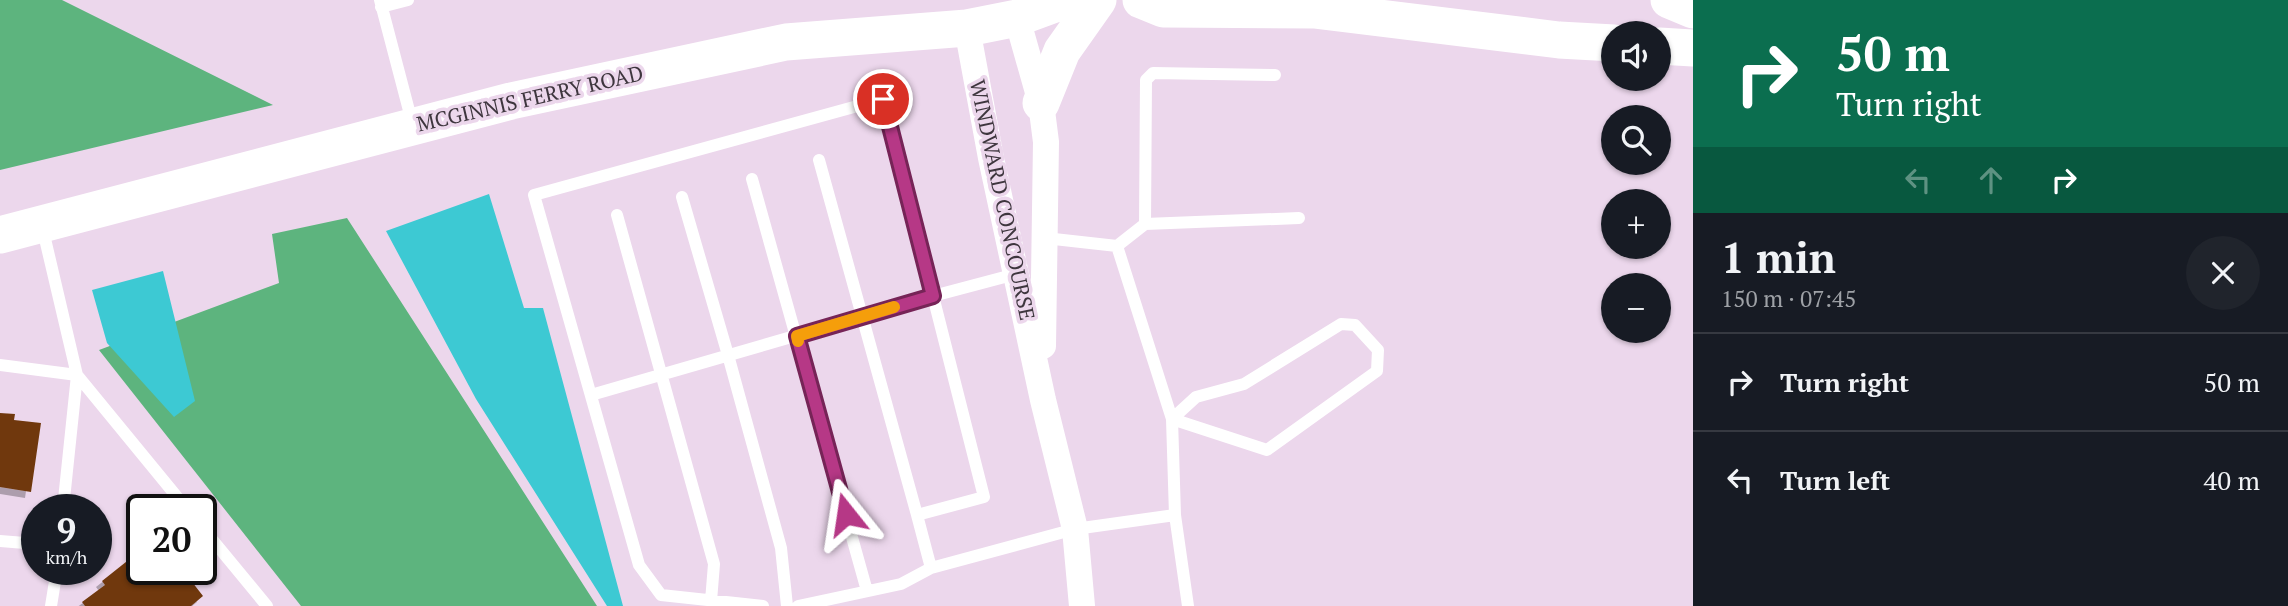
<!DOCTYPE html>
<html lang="en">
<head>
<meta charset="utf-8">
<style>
	:root { --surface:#171b24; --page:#20242c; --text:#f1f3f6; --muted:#9ea1a6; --line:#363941 }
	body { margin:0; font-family:"PT Serif",serif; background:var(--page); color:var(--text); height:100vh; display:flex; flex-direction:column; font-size:26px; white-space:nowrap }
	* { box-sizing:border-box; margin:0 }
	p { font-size:23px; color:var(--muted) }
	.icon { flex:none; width:38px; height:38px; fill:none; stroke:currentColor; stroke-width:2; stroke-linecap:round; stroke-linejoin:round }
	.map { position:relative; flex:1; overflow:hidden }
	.panel { display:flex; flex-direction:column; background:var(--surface); width:595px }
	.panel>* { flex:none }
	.banner { background:#0b6e4f; color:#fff; overflow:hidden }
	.fabs { position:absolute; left:1601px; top:21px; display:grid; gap:14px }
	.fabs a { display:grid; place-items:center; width:70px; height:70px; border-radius:50%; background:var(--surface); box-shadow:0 2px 5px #0004; font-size:35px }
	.speed { position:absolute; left:21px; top:494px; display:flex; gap:14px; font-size:35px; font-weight:700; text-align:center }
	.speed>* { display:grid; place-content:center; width:91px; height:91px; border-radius:50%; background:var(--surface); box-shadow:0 2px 5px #0004; line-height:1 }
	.speed small { font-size:18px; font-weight:400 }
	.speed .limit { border:4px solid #111; border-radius:10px; background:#fff; color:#111 }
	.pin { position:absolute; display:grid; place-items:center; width:60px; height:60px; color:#fff; margin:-30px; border:4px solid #fff; border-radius:50%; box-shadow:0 2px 7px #0007 }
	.me { position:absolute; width:77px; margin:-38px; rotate:345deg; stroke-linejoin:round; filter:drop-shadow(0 0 5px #0008) }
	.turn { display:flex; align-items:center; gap:24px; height:147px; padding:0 28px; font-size:32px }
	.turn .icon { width:91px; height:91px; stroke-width:2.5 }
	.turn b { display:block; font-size:49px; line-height:60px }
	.lanes { display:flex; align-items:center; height:66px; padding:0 28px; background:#0003; justify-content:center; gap:35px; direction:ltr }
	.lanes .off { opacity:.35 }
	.round { display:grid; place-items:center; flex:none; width:74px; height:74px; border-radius:37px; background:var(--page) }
	.summary { display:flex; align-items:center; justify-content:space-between; height:119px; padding:0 28px }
	h1 { font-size:42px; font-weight:600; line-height:52px }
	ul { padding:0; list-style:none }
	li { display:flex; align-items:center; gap:21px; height:98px; padding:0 28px; border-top:2px solid var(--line) }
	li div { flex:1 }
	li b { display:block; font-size:26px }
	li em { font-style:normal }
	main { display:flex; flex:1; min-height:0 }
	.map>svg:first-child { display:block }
	.forest { fill:#5db47e }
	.water { fill:#3dc9d3 }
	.building { fill:#6f390d; filter:url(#shadow) }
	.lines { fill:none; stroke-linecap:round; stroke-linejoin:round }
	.lane { stroke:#fff; stroke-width:12 }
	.street { stroke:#fff; stroke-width:26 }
	.secondary { stroke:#fff; stroke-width:37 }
	.route-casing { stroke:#762457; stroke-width:18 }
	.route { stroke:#b63886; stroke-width:12 }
	.slow { stroke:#f59e0b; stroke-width:12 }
	.labels { text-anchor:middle; stroke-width:7; stroke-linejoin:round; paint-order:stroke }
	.street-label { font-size:21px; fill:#3e363e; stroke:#ecd7ec }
</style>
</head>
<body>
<main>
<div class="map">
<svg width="1693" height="606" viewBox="0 0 1693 606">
	<defs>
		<filter id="shadow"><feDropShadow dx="-6" dy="6" stdDeviation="0" flood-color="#0004"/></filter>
	</defs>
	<rect width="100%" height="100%" fill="#ecd7ec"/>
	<path class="forest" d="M0 0H62L273 105 0 170Z
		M347 218 597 606H301L99 350 279 283 272 234Z"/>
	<path class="water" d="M489 194 524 308H543L623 606H607L476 399 386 231Z
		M163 271 195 401 174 417 107 343 92 290Z"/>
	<path class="building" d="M0 413 15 414 14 420 41 423 31 492 0 487Z
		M136 554 139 558 142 556V569H182L203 596 191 606H85L82 602 105 585 102 581Z"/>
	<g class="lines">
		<path class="lane" d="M380 0 412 122
			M381 7 408 0
			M819 160 917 515
			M752 179 867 591
			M682 197 728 355 781 548 787 606
			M617 215 714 564 711 601
			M1145 224 1146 80 1153 73 1275 75
			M42 226 77 375 187 509
			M1117 246 1145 224 1299 218
			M1341 324 1355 325 1378 350 1377 371 1267 450 1172 419 1196 397 1244 384Z
			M0 365 77 375 63 509
			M591 395 933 296 984 497 917 515 931 568
			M1175 515 1188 606
			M201 526 267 606
			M0 541 37 544
			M51 606 57 569
			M763 606 661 595 639 565 534 195 883 99 933 296 1016 274
			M798 606 901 584 931 568 1075 529 1175 515 1172 419 1117 246 1045 238"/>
		<path class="street" d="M1017 18 1041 103 1046 142 1043 346
			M967 28 991 158 1043 400 1075 529 1082 606"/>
		<path class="secondary" d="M1141 0 1163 9 1314 10 1559 40 1614 43
			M1669 0 1693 10
			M1659 46 1693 48
			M1041 103 1062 51 1098 0
			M0 235 511 101 786 42 967 28 1017 18 1066 0"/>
	</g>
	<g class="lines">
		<g class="route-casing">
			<path id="route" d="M846 514 797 336 933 296 883 99"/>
		</g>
		<use href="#route" class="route"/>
		<path class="slow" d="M798 341 797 336 894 307"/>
	</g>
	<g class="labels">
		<g class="street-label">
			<text transform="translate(530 99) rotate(-13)" y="7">MCGINNIS FERRY ROAD</text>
			<text transform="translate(1002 200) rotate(78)" y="7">WINDWARD CONCOURSE</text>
		</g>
	</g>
</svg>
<div class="fabs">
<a><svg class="icon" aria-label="sound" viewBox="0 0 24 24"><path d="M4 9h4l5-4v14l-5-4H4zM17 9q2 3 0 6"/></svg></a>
<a><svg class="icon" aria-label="search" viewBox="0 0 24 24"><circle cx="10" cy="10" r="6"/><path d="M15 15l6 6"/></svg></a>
<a>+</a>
<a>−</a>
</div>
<div class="speed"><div>9<small>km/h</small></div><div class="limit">20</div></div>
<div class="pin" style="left:883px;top:99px;background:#d93025"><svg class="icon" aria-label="arrive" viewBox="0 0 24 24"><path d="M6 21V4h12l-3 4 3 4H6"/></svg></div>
<svg class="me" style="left:846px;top:514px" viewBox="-20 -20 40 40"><path d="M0-17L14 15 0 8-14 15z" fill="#b63886" stroke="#fff" stroke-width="4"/></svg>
</div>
<section class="panel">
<div class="banner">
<div class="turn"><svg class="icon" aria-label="right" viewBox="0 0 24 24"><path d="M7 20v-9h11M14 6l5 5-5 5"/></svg><div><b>50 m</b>Turn right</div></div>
<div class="lanes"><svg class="icon off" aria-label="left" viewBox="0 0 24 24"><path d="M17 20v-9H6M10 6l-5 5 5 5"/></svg><svg class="icon off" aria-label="ahead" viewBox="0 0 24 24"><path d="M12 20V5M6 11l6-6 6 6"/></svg><svg class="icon" aria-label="right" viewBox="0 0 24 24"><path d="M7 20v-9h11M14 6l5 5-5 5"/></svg></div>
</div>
<div class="summary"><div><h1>1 min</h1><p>150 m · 07:45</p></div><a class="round"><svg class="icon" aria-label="close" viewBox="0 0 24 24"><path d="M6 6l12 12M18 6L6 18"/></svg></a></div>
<ul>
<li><svg class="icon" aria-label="right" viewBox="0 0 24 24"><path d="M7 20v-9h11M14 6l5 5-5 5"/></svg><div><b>Turn right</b></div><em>50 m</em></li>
<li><svg class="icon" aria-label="left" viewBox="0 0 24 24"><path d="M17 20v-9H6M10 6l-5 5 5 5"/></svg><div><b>Turn left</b></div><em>40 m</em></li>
</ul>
</section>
</main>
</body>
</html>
